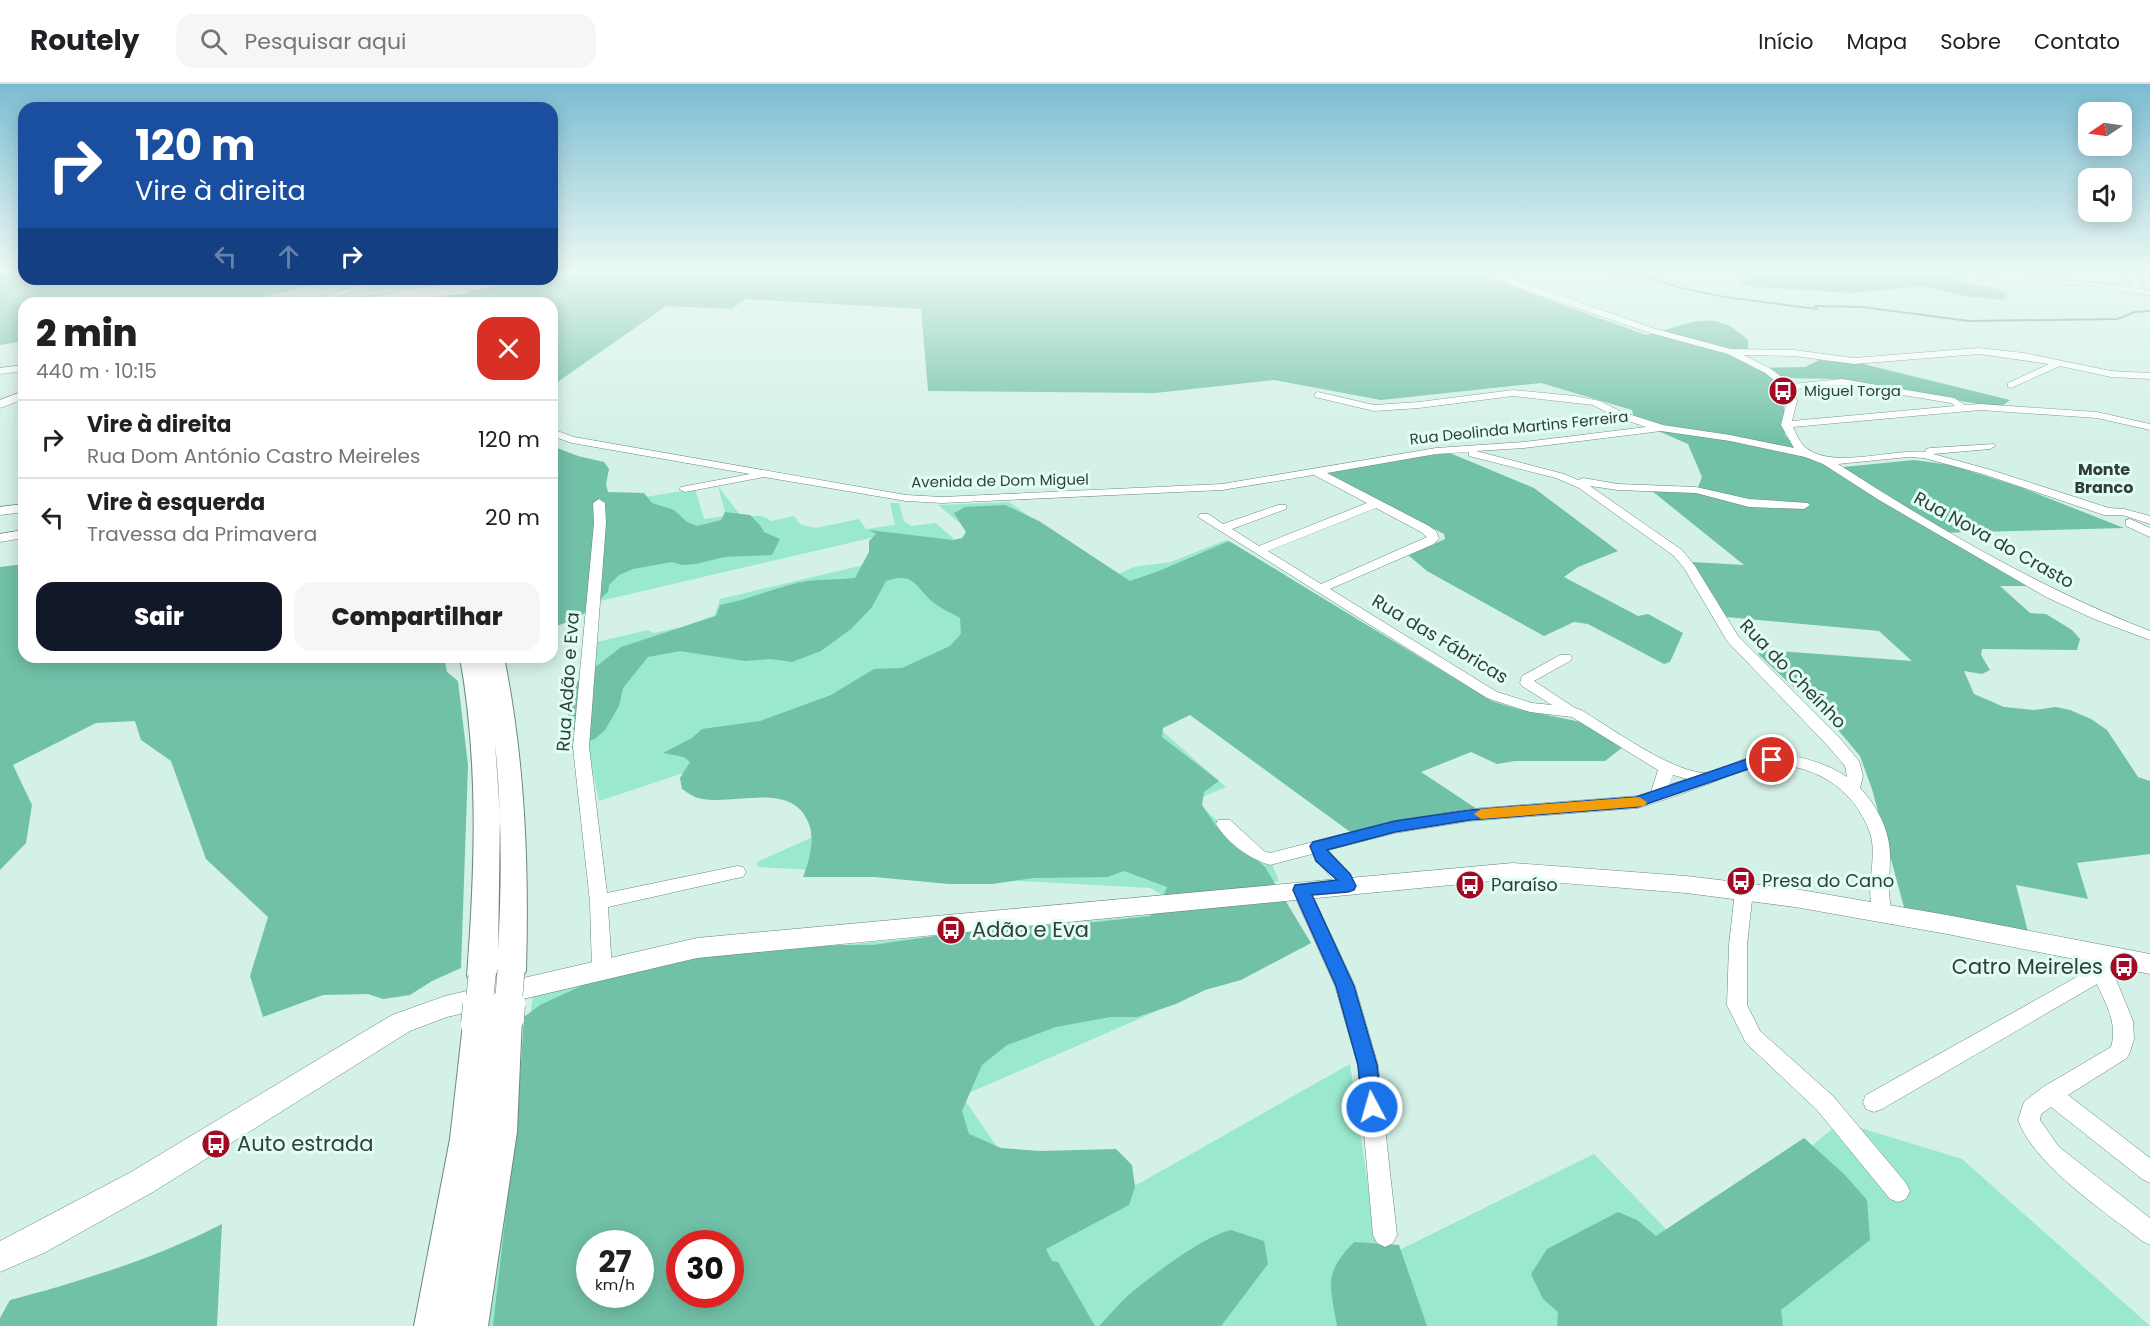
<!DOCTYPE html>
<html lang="pt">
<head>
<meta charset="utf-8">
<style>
	:root { --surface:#fff; --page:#f6f6f6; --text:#202124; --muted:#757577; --line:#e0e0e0; --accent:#111827 }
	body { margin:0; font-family:Poppins,sans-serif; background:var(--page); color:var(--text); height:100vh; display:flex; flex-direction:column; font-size:22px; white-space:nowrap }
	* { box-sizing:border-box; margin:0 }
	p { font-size:20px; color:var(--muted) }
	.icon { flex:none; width:33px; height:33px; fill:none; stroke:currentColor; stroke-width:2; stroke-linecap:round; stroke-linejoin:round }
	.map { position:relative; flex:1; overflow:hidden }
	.side { position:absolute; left:18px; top:213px; width:540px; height:366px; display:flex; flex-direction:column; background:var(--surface); border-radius:18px; box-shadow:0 3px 15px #0003 }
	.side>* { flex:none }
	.guide { position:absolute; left:18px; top:18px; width:540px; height:183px; border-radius:18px; box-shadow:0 3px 15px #0003; background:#1a4fa0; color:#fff; overflow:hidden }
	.needle { width:39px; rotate:257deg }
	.controls { position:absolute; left:2078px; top:18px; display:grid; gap:12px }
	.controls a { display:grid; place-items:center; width:54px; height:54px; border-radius:12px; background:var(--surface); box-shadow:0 3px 15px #0003; font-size:30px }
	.speed { position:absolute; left:576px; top:1146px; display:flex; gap:12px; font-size:30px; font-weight:700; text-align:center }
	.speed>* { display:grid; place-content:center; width:78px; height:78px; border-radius:50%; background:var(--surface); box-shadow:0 3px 15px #0003; line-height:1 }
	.speed small { font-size:15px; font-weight:400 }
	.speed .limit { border:9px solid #d22; background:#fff; color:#111 }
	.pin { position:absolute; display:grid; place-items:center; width:51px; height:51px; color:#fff; margin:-26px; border:3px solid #fff; border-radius:50%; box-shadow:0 2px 6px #0007 }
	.me { position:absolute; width:66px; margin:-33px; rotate:354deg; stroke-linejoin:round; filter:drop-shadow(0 0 4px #0008) }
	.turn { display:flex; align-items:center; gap:21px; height:126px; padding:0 18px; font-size:27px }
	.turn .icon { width:78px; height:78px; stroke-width:2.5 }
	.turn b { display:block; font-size:42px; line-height:51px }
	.lanes { display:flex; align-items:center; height:57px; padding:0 18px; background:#0003; justify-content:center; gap:30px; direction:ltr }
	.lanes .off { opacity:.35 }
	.round { display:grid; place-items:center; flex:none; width:63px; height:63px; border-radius:18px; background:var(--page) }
	.head { display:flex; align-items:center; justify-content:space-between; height:102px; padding:0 18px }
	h1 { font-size:36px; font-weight:800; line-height:45px }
	.action { display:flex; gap:12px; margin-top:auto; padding:12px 18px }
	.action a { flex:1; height:69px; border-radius:18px; background:var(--accent); color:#fff; font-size:24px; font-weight:800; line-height:69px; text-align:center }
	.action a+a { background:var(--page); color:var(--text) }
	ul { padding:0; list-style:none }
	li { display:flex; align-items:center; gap:18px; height:78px; padding:0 18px; border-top:2px solid var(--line) }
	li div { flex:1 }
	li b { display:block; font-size:22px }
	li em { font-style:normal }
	header { display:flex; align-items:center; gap:36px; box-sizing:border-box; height:84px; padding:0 30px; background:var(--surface); border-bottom:2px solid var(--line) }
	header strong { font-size:28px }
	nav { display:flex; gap:33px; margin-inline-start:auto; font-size:21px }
	.search { width:420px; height:54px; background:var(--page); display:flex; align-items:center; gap:15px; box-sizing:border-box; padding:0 21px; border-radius:18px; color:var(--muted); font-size:22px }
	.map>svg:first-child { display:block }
	.green { fill:#99e8cf; fill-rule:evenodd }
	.forest { fill:#71c0a8; fill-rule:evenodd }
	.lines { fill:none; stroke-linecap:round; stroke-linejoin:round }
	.stream { stroke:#639f8c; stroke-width:2 }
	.minor-casing { stroke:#6c877e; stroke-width:1 }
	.major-casing { stroke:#6c877e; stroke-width:1 }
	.highway-casing { stroke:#6c877e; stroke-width:2 }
	.minor { fill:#fff; fill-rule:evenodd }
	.major { fill:#fff; fill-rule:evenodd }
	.highway { fill:#fff; fill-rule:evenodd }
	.major-bridge-casing { stroke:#6c877e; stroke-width:12; stroke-linecap:butt }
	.highway-bridge-far1-casing { stroke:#6c877e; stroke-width:28; stroke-linecap:butt }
	.highway-bridge-casing { stroke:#6c877e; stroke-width:35; stroke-linecap:butt }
	.major-bridge { stroke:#fff; stroke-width:11 }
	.highway-bridge-far1 { stroke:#fff; stroke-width:27 }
	.highway-bridge { stroke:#fff; stroke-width:34 }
	.route { fill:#1a73e8; stroke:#114b97; stroke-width:1.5 }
	.slow { fill:#f59e0b }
	.labels { text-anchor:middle; stroke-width:6; stroke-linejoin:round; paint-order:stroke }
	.far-poi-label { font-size:15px; fill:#323e3a; stroke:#e0fef3; text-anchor:start }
	.far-street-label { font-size:15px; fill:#323e3a; stroke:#e0fef3 }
	.far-neighbourhood-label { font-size:16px; font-weight:bold; fill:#323e3a; stroke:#e0fef3 }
	.street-label { font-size:18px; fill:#323e3a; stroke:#e0fef3 }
	.poi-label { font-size:18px; fill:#323e3a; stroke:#e0fef3; text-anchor:start }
	.near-poi-label { font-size:21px; fill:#323e3a; stroke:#e0fef3; text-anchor:start }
</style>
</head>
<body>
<header>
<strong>Routely</strong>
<div class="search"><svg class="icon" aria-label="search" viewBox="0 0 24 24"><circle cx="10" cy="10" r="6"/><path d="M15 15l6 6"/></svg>Pesquisar aqui</div>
<nav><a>Início</a><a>Mapa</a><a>Sobre</a><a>Contato</a></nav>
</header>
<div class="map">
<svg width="2150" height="1242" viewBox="0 0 2150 1242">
	<rect width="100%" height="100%" fill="#d3f1e6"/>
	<path class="green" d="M718 402 741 432H762L772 437 794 432 801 441 816 444 859 435 866 445 895 441 890 419H899L904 437 911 442 936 439 958 459 976 453 938 421 1009 418 1068 460 1108 495 1134 483 1171 478 1226 456 1286 491 1269 499 1193 628 1160 645 1226 703 1195 716 1262 779 1272 780 1279 797 1167 813 1150 804 758 783 757 778 815 752 790 704 780 657 599 717 587 661 591 598 597 558 648 546 653 549 682 543 715 531 720 515 898 473 875 453 600 517 608 419 695 405 704 435 726 432Z
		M1277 819 1306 862 962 1012 1055 1147 1350 980 1379 1176 1594 1070 1685 1165 1841 1038 1962 1075 2150 1242H488L511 1091 533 910 699 875ZM590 1160H640V1210H590ZM680 1160H730V1210H680Z"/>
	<path class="forest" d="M0 185H24V195H333L238 219H24V257L0 261Z
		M552 185H1448L1471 188 1646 251C1671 247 1700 229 1725 240 1733 243 1741 250 1748 256V266H1726L1729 271 1761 284 1805 283 1819 276 1863 280 2010 316 2002 322H1989L1839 295 1775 294 1783 301 1785 351 1798 365 1833 384 1914 376 1951 381 2020 403 2124 444 1938 449 2029 502H2000L2030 529 2046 530 2072 546 2080 555 2077 566 1982 565 1981 571 1990 586 1982 590 1964 587 1974 610 2004 623 2034 626 2056 623 2070 626 2091 635 2107 646 2138 693 2150 697V770L2077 779 2088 815 2016 801 2029 852 1905 827 1872 705 1860 672 1833 640 1758 570 1763 566 1912 577 1879 547 1726 533 1692 478 1744 481 1652 407 1696 408 1702 393 1688 360 1635 337 1632 326 1541 299 1381 316 1274 296 1155 309 928 307 921 225 745 215 732 225 666 222 552 302V219H442L465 195H552Z
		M1784 185H1941L1962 189 1950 190C1964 206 1994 198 2007 211L2003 216 1965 212 1922 202 1852 209 1757 203 1744 201 1739 196 1784 190 1786 188Z
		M552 362 578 372 604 378 609 385 606 400 608 408 644 409 652 419 674 426 687 438 697 442 721 436 725 428 750 431 760 441 764 448 780 455 772 471 724 473 696 480 682 481 672 478 633 485 619 491 609 501 608 508 580 533 552 544Z
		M1450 369 1534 404 1618 467 1578 483 1564 493 1638 532 1648 530 1683 549 1670 578 1664 580 1588 540 1574 538 1544 552 1427 487 1408 471 1445 455 1444 450 1325 389 1414 373Z
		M1005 421 1039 437 1130 497 1159 487 1229 457 1492 617 1518 625 1581 638 1623 663 1605 677H1515L1497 680 1471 668 1421 688 1477 725 1353 750 1190 631 1163 644 1162 653 1219 697 1204 708 1202 721 1216 742 1265 783 1311 859 1241 896 1205 906 1176 920 1137 933H1110L1056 943 1007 961 982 981 962 1027 969 1050 1001 1064 1040 1067 1116 1065 1132 1081 1135 1103 1129 1121 1046 1165 1052 1177 1058 1178 1095 1242H493L518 1024 524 933 540 921 581 902 613 891 696 873 837 861H873L982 845 1078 840 1150 832 1161 819 1167 803 1124 787 1107 793 1034 794 992 800H949L874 793H803C810 775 816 753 807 735 787 697 732 723 698 714 693 713 687 708 682 705L680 694 690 678 684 673 663 669 692 654 702 645 760 637 831 611 874 585 902 584 950 562 961 550 960 534C952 529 942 525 934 519 915 503 915 487 886 497L872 523 851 545 821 567 792 578 771 575 745 577 680 567 648 573 623 604 619 622 605 646 596 654 572 666 571 635 560 618 579 596 621 563 716 532 720 521C750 516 777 502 807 497 823 495 839 496 855 494L869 468V457L876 450 869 446 953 456 962 454 966 448 954 429 965 423ZM590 1160H640V1210H590ZM680 1160H730V1210H680Z
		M24 480V573H444L447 588 458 597 468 681 461 884 432 897 410 911 383 915 368 910 323 911 263 933 250 892 268 833 206 775 171 677 141 656 135 637 96 639 13 681 32 721 26 759 0 786V483Z
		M1804 1054 1844 1090 1867 1116 1870 1156 1781 1226 1783 1242H1557L1558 1228 1543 1215 1531 1190 1547 1165 1618 1128 1637 1136 1656 1152Z
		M222 1140 217 1242H0V1234L10 1216C76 1199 162 1172 222 1140Z
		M1231 1146 1264 1157 1268 1180 1221 1242H1099C1110 1231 1120 1218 1132 1208 1156 1189 1202 1153 1231 1146Z
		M1354 1158 1399 1161 1427 1242H1337C1330 1201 1323 1190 1354 1158Z"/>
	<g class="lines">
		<path class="stream" d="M1597 185 1658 196 1681 204 1725 213 1817 225 1815 222 1862 223 1969 237 2117 235 2135 228 2150 227"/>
		<g class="minor-casing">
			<path id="minor" d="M1464 185H1478L1496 189 1656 245 1731 265 1794 266 1854 274 1979 264 2024 269 2111 287 2150 289V295L2111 293 2060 282 2011 304 2008 303V299L2049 280 1979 270 1854 280 1794 272 1744 271 1771 285 1791 300 1842 295 1954 314 1965 321 1980 320 2097 328 2150 340V346L2097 334 1980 326 1793 343C1796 349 1798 355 1802 360 1826 388 1892 364 1925 368L1926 365 1930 364 1994 360 1995 362 1990 365 1933 370 1991 386 2109 424 2124 425 2150 432V440L2122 431H2104L1983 390 1924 374 1908 373 1838 380C1937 444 2040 504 2150 547V556L2094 535 2046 513 1879 416 1823 380 1805 373 1730 357 1661 347 1524 364 1476 367 1564 390 1578 396 1583 394 1618 400 1696 403 1749 415 1808 419 1810 421 1804 425 1749 423 1696 409 1618 406 1590 402 1682 466 1695 482 1738 552 1838 652 1859 677 1863 692 1860 704C1877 722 1890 746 1890 772 1890 792 1887 809 1892 829L1890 834 1883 836 1876 834C1862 807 1879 776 1870 749 1854 703 1810 677 1762 681 1746 683 1726 693 1711 699 1686 708 1662 717 1638 724L1470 737 1395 749 1328 766 1357 802 1354 807 1348 809 1342 807 1312 770 1270 781C1250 775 1227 759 1216 740L1218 736H1230L1264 767 1270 769 1395 737 1470 725 1637 712 1651 708 1658 686 1572 633 1530 628 1487 614 1198 433 1200 430H1208L1223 440 1278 421H1286V425L1232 445 1259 462 1367 419 1314 391 1222 406 942 419 906 417 764 393 685 408 679 405 681 403 750 390 572 359 552 352V345L574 353 906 411 942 413 1222 400 1436 364 1524 358 1646 343 1614 332 1593 321 1513 312 1419 324 1374 327 1315 313V309L1318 308 1374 321 1419 318 1513 306 1575 312 1600 317 1622 328 1663 341 1730 351 1794 364 1781 341 1787 317 1784 304 1765 289 1728 270 1650 249ZM1842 301 1951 319 1955 322 1792 337 1797 317 1794 305ZM1469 368V372L1556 394 1579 404 1674 472 1684 484 1727 557 1826 660 1845 682 1847 693C1817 673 1775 665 1742 676 1731 680 1714 690 1703 689 1667 685 1613 645 1581 626L1575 624 1534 597 1570 577 1572 574 1570 571H1560L1522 592 1520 599 1522 602 1552 621 1532 619 1497 608 1330 505 1434 460 1439 454 1436 447 1429 442 1327 389 1436 370ZM1376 424 1421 448 1427 453 1321 500 1268 467ZM1673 691 1687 695 1669 701Z
				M1972 185C1985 185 1996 190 2008 192 2051 196 2091 197 2134 204L2124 185H2132L2141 203 2139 205 2150 207V211L2087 201 2005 196Z
				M364 199 371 201 318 219H305Z
				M24 281V287L0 290V284Z
				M599 415 605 419 606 439 589 663 607 809 737 782 743 783 746 788 743 793 737 794 608 823 612 886 609 891 602 894 595 891 592 886 590 818 573 663 594 439 593 419Z
				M24 420V428L0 431V423Z
				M2130 435 2150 444V453L2126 442V436Z
				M24 446V454L0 458V450Z
				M1301 799 1307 801 1310 806 1355 902 1378 981 1397 1151 1393 1159 1385 1163 1377 1159 1373 1151 1358 981 1335 902 1292 806 1295 801Z
				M1744 800 1750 802 1753 807 1747 861V921L1760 947 1833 1012 1906 1099 1910 1107 1906 1115 1898 1118 1890 1115 1817 1026 1746 959 1727 921 1729 861 1735 807 1738 802Z
				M2100 873 2107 876 2110 881 2133 937 2134 955 2130 968 2127 974 2068 1011 2150 1074V1099L2142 1095 2051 1023 2041 1030 2040 1036 2059 1063 2150 1134V1161L2142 1157C2103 1126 2035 1082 2018 1036L2024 1018 2043 1003 2111 963C2118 940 2106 920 2097 900L1882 1025 1874 1028 1866 1025 1863 1018 1866 1011 2091 885 2093 876Z"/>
		</g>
		<g class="major-casing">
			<path id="major" d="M580 185H608L603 188 552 195V189Z
				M508 195H536L531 198 465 207 460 204 465 201Z
				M404 208 408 209V213L368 219H339L344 216Z
				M24 307V315L0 324V316Z
				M1513 779 1686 792 1795 805 1947 831 2150 870V890L1947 850 1795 823 1686 809 1513 795 697 874 447 933 410 947 153 1108 44 1169 0 1188V1157L131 1088 392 931 445 912 697 854Z"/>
		</g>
		<g class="highway-casing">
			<path id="highway" d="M434 195H447L423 219H410Z
				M460 573H482L495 652 482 573H504C525 677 529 781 526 887L521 895 511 899 501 895 497 888 492 900 482 904 472 900 467 892C475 785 479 680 460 573ZM495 659C502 728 502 798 498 867L500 732Z
				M507 921 518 924 522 933 517 1048 488 1242H414L450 1055 463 940 467 931 478 927 489 931 492 937 496 924Z"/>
		</g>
		<use href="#minor" class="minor"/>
		<use href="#major" class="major"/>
		<use href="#highway" class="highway"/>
		<g class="major-bridge-casing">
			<path id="major-bridge" d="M404 211 465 204"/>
		</g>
		<g class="highway-bridge-far1-casing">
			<path id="highway-bridge-far1" d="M479 923 482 892
				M508 923 511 887"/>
		</g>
		<g class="highway-bridge-casing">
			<path id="highway-bridge" d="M507 933 508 921
				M478 940 480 921"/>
		</g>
		<use href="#major-bridge" class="major-bridge"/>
		<use href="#highway-bridge-far1" class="highway-bridge-far1"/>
		<use href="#highway-bridge" class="highway-bridge"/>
	</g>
	<linearGradient id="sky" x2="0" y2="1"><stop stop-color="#7bbcd1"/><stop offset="0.52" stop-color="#ebf9f4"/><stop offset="1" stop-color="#ebf9f4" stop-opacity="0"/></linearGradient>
	<rect width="2150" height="359" fill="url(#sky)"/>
	<path class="route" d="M1759 671H1772L1779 676 1777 679 1760 681 1638 723 1470 736 1395 748 1327 766 1350 790 1356 802 1354 806 1348 808 1312 811 1354 902 1377 981 1382 1023 1379 1029 1372 1032 1365 1029 1362 1023 1358 981 1336 902 1293 806 1295 801 1337 796 1316 777 1310 762 1313 758 1395 737 1470 726 1636 713Z"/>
	<path class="slow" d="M1639 713 1647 718 1645 722 1481 735 1474 730 1481 725Z"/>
	<defs>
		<g id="bus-disc" transform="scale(1.5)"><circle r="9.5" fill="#a40924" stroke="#e0fef3"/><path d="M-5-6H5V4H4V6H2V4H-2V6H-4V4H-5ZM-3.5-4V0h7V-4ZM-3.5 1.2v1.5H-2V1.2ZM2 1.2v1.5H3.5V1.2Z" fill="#fff"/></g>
	</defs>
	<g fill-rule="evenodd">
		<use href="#bus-disc" x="1783" y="307"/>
		<use href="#bus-disc" x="1741" y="797"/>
		<use href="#bus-disc" x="1470" y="801"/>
		<use href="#bus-disc" x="951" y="846"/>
		<use href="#bus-disc" x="2124" y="883"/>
		<use href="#bus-disc" x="216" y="1060"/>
	</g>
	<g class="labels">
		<g class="far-poi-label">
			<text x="1804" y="312">Miguel Torga</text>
		</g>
		<g class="far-street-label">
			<text transform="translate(1519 344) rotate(-6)" y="5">Rua Deolinda Martins Ferreira</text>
			<text transform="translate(1000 397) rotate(-1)" y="5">Avenida de Dom Miguel</text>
		</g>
		<g class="far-neighbourhood-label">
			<text x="2104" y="391">Monte<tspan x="2104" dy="18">Branco</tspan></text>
		</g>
		<g class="street-label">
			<text transform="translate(1994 456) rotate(29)" y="6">Rua Nova do Crasto</text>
			<text transform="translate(1440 555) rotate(31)" y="6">Rua das Fábricas</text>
			<text transform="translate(1793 590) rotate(46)" y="6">Rua do Cheínho</text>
			<text transform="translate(568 598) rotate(-86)" y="6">Rua Adão e Eva</text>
		</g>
		<g class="poi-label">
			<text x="1762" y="803">Presa do Cano</text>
			<text x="1491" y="807">Paraíso</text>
		</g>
		<g class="near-poi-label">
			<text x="972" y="853">Adão e Eva</text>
			<text x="2103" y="890" text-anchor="end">Catro Meireles</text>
			<text x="237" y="1067">Auto estrada</text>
		</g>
	</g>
</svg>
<div class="controls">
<a><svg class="needle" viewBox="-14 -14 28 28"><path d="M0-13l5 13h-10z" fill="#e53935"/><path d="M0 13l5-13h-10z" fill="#757577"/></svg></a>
<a><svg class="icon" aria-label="sound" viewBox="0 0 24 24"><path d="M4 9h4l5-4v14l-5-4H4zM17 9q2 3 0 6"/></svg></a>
</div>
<div class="speed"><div>27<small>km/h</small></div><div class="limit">30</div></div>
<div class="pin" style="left:1772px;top:676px;background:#d93025"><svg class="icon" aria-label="arrive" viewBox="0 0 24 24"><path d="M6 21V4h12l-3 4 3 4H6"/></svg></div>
<svg class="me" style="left:1372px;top:1023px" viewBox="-20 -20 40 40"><circle r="17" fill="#1a73e8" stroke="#fff" stroke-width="3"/><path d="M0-11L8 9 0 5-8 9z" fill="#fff"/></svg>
<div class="guide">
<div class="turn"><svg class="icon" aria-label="right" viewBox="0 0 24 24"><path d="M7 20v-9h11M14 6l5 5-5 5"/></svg><div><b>120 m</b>Vire à direita</div></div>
<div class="lanes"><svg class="icon off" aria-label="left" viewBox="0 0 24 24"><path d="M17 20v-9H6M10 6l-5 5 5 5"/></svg><svg class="icon off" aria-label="ahead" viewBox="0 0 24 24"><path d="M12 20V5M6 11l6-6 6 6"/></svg><svg class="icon" aria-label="right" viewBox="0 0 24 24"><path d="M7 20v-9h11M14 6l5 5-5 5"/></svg></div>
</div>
<section class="side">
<div class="head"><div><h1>2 min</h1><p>440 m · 10:15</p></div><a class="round" style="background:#d93025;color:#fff"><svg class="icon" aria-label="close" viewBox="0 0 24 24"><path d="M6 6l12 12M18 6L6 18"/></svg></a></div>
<ul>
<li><svg class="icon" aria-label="right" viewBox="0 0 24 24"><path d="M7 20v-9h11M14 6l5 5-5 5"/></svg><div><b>Vire à direita</b><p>Rua Dom António Castro Meireles</p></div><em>120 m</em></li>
<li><svg class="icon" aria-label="left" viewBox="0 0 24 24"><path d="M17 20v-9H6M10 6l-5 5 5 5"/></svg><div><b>Vire à esquerda</b><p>Travessa da Primavera</p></div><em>20 m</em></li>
</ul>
<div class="action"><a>Sair</a><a>Compartilhar</a></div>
</section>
</div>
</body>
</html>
